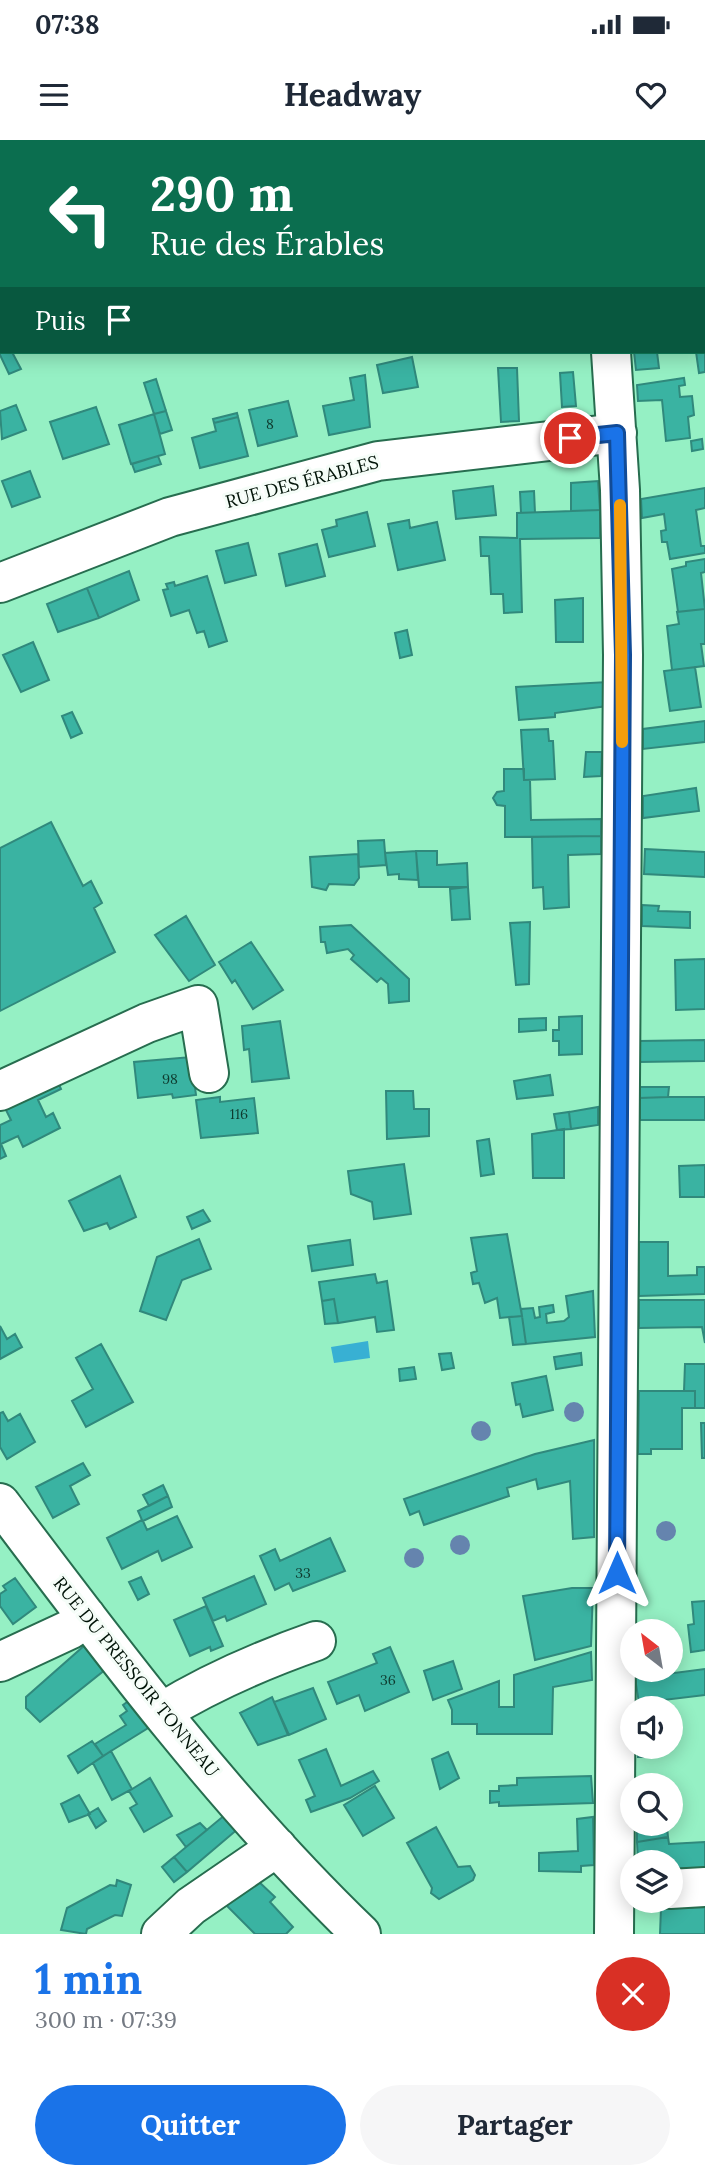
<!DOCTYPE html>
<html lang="fr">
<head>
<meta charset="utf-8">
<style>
	:root { --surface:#fff; --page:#f6f6f7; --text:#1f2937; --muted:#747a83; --accent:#1a73e8 }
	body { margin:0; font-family:Lora,serif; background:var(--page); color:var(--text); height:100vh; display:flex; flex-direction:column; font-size:26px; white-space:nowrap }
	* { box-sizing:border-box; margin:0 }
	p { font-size:23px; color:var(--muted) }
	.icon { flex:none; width:38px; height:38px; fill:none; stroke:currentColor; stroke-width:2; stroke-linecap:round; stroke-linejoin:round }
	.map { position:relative; height:1794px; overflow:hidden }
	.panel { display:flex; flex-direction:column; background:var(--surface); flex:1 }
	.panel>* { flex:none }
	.banner { position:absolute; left:0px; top:0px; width:705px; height:214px; box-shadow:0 4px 18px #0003; background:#0b6e4f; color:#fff; overflow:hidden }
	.needle { width:46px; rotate:329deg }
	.tools { position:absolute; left:620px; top:1479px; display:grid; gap:14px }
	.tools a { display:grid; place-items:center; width:63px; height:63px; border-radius:50%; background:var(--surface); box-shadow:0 4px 18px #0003; font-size:35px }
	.pin { position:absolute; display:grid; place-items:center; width:60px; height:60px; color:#fff; margin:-30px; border:4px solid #fff; border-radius:50%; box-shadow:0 2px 7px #0007 }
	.me { position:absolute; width:77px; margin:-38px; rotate:0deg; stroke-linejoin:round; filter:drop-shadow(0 0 5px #0008) }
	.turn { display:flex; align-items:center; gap:24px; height:147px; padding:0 35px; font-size:32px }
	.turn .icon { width:91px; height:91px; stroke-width:2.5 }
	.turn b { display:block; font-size:49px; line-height:60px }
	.then { display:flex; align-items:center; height:66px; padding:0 35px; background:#0003; gap:14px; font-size:26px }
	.round { display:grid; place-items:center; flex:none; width:74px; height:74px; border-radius:37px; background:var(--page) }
	.overview { display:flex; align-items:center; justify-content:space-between; height:119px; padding:0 35px }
	h1 { font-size:42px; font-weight:700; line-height:52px; color:var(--accent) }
	.action { display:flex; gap:14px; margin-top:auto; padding:14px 35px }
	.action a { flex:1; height:80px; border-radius:42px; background:var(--accent); color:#fff; font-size:28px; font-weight:700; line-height:80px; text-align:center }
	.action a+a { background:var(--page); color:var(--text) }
	.status { display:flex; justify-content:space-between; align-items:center; height:49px; padding:0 35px; background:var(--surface); direction:ltr }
	.status svg { height:19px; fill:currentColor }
	header { display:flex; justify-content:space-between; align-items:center; height:91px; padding:0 35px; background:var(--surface); font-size:32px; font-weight:700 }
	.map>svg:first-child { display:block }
	.water { fill:#38b0d3 }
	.building { fill:#3ab3a2; stroke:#30897c; stroke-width:2 }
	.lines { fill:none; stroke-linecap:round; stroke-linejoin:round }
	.minor-casing { stroke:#276d4f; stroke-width:42 }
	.minor { stroke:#fff; stroke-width:38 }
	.tree { fill:#6584ae }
	.route-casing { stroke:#114b97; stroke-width:18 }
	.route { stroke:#1a73e8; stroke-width:12 }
	.slow { stroke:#f59e0b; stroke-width:12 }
	.labels { text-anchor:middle; stroke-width:6; stroke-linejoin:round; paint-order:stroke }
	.number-label { font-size:14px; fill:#0e3a2e }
	.street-label { font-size:18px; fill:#001207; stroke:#f5fdf8 }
</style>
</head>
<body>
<div class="status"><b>07:38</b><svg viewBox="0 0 49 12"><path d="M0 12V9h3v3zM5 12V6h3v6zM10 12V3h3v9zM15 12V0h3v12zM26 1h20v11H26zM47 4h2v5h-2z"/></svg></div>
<header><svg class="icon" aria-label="menu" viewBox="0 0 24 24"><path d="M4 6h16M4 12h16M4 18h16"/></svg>Headway<svg class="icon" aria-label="heart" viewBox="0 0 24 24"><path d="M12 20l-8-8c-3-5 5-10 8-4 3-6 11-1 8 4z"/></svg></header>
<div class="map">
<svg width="705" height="1794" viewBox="0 0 705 1794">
	<rect width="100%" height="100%" fill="#95f0c4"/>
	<path class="water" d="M368 1201 370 1218 334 1223 331 1207Z"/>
	<path class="building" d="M106 0H163L161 2Z
		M0 202 2 212H12L21 229 9 234 0 215Z
		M705 211V232L699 233 696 212Z
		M634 212H657L659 228 636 230Z
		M412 217 418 247 383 253 377 225Z
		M498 228H517L519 281 501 282Z
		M573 232 576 266 562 267 560 233Z
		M365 235 370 287 329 295 323 266 354 260 350 238Z
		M684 238 685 245 679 246 680 257 692 256 694 275 688 277 690 298 666 301 662 260 638 261 637 245Z
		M156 239 166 271 154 274 144 243Z
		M288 261 297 296 258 306 249 270Z
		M16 265 26 290 2 299 0 271Z
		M96 267 109 304 63 319 50 282Z
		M166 271 172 290 160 294 154 274Z
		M237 273 238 277 214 283 213 279Z
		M154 274 165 314 131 324 119 285Z
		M238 277 248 316 200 328 192 298 216 291 214 283Z
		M702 299 703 309 692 311 691 301Z
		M158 316 161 324 135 332 132 324Z
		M30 331 40 357 12 367 2 341Z
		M598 341 600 370 571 371V343Z
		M493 346 496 375 456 379 453 351Z
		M705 348V368L696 370 701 406H705V413L670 419 667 402H662L661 391 666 390 664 374 642 378 641 359Z
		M534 351 535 373H521L520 352Z
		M600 370V398L520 399 522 472 504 473 503 454H491L489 416H481L480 397 517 398V373Z
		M367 372 375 406 329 417 322 390 337 386 336 380Z
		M409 380 410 388 437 382 445 420 398 430 388 384Z
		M248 403 256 435 225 443 216 411Z
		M317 404 325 436 286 446 279 414Z
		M705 419V432L701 433 705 469 678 472 672 429 686 426V422Z
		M129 431 139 460 99 478 87 448Z
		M207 436 227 501 209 507 204 491 197 493 189 470 171 476 163 450 168 449 166 444 174 442 175 446Z
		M87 448 99 478 58 492 47 464Z
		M583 458V502H556L555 460Z
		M705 469V504H701L704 526 672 530 667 486 679 484 677 472Z
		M407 490 412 515 400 518 395 493Z
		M33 502 49 540 21 552 3 515Z
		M695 527 701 567 670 571 664 531Z
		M608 542 607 566 555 573V577L519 580 516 547Z
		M72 572 82 593 71 598 62 576Z
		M705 581V602L643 609V589Z
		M548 589 549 601H553L555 639 524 640 521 590Z
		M586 612H602L601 636 584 637Z
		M504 629H524V640H530L531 680 601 679V696L505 697V666L497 665 493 658 497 652 504 651Z
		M696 648 699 671 643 678V656Z
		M51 682 83 746 91 741 102 763 94 768 115 812 0 871V708Z
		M601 696V714L568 715 569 767 544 769 543 747 533 748 532 697Z
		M384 700 386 725 359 727 358 701Z
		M645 709 705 712V737L644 734Z
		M416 711H437V725L467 723 468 747H419Z
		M416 711 418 740 399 739V734L388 735 385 713Z
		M358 714 359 738 354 745 329 744 326 750 312 747 310 717Z
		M468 747 470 779 452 780 450 749Z
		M642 765 659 766 658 771 690 772V788L642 786Z
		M186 776 215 825 189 841 155 795Z
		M530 782 529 844 516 845 510 783Z
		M351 785 409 839V861L389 863 388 844 381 838 377 842 351 819 354 815 348 809 327 813 325 802H321L320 787Z
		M251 802 283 850 253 869 235 840 232 843 219 822Z
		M705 819V869L676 870 675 820Z
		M582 876V914L559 915V901H553V890H559V877Z
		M546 878V890L519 892V879Z
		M280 881 289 938 252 942 249 909 244 910 242 886Z
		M705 900V921L639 922 640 901Z
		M191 917 196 955 173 958 172 954 138 958 134 922Z
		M54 933 61 949 38 960 46 977 53 973 60 988 23 1007 18 996 1 1004 6 1016 0 1019V985L11 980 0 958Z
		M550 935 553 955 517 959 514 941Z
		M640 947H669L668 957 640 958Z
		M386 951H413L414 969H429V996L387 999Z
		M220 957V962L254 958 258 993 201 998 196 960Z
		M668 957H705V980H640V958Z
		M598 967V985L571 989 569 972Z
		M569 972 571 989 557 990 554 974Z
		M564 989V1038H533L532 994Z
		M489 999 494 1034 481 1036 477 1001Z
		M404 1024 411 1074 374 1079 372 1062 351 1054 348 1031Z
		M705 1025V1057H680L679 1026Z
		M120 1036 136 1077 110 1089 107 1083 84 1091 69 1061Z
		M203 1070 210 1081 192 1089 187 1077Z
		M507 1094 522 1176 500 1178 497 1158 485 1163 479 1143 473 1144 471 1133 477 1131 471 1098Z
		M199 1099 211 1129 182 1140 166 1180 140 1171 157 1117Z
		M350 1100 353 1125 312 1131 308 1106Z
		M639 1102H668V1136L697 1135V1127H705V1154L639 1156Z
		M375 1134 377 1143 387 1141 394 1190 377 1192 375 1177 338 1183 334 1159 322 1161 319 1142Z
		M593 1151 595 1197 526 1204 521 1169 533 1168 535 1178 540 1177 539 1167 553 1165 554 1172 546 1174 547 1183 564 1181 569 1177 566 1156Z
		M334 1159 338 1183 325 1184 322 1161Z
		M639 1160H705V1203L702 1187 639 1188Z
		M522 1176 526 1204 513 1205 509 1177Z
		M0 1186 7 1199 15 1194 22 1207 0 1219Z
		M101 1204 133 1262 86 1287 72 1261 93 1249 76 1218Z
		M451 1213 454 1228 442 1230 439 1214Z
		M581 1213 582 1225 556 1229 554 1217Z
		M685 1224H705V1268H695V1251H684Z
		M414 1227 416 1239 400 1241 399 1229Z
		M546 1236 553 1270 523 1277 520 1264 516 1265 512 1243Z
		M639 1251H695V1268H682V1309H651V1314H638Z
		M3 1272 8 1281 20 1274 35 1302 7 1319 0 1307V1273Z
		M701 1283H705V1318H702Z
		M594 1300V1397L573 1399 570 1341 538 1349 536 1339 507 1348 509 1356 424 1385 419 1371 410 1375 404 1359 535 1314Z
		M83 1323 90 1335 70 1346 79 1364 53 1378 36 1347Z
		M163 1345 168 1356 149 1366 143 1355Z
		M168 1356 172 1367 143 1381 147 1390 177 1376 192 1407 162 1421 158 1411 122 1429 107 1398 142 1380 138 1371Z
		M330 1398 345 1431 293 1451 289 1443 275 1450 260 1416 275 1409 280 1421Z
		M254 1436 266 1464 227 1481 225 1476 213 1481 203 1458Z
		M141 1437 149 1454 138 1460 129 1442Z
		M15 1438 36 1467 13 1484 0 1466V1454L6 1450 3 1446Z
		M572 1448H593L591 1506 535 1520 523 1456Z
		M705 1461V1510L691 1512 688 1485 694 1484 692 1462Z
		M206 1466 223 1506 211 1511 210 1507 190 1516 174 1480Z
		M85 1505 106 1529 40 1582 26 1568V1557Z
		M390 1507 409 1552 365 1571 359 1555 337 1564 328 1542 377 1523 373 1514Z
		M591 1512 592 1540 553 1547 552 1594H477V1584H452V1570L448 1560 499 1541V1567H514V1535Z
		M453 1521 462 1549 433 1560 424 1531Z
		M705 1529V1555L639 1563 635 1538Z
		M313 1548 326 1579 289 1595 274 1562Z
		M272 1557 288 1595 258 1605 240 1573Z
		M131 1559 153 1585 103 1616 95 1604 126 1585 120 1576 127 1571 123 1565Z
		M92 1601 103 1616 78 1633 68 1616Z
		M638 1606H657V1617H638Z
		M326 1609 341 1646 373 1631 379 1641 350 1658 311 1672 306 1660 315 1656 299 1620Z
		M111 1611 132 1649 112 1660 93 1623Z
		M448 1612 459 1638 440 1649 432 1619Z
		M591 1636 593 1663 499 1666V1662L490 1663V1651H499V1646L517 1645V1638Z
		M150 1638 172 1676 144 1692 130 1668 137 1664 129 1651Z
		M375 1646 394 1678 363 1696 344 1665Z
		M79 1655 90 1674 69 1682 61 1664Z
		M98 1668 106 1681 96 1688 88 1674Z
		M226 1674 239 1688 187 1732 174 1717Z
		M593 1677 594 1725 581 1726V1732L539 1731V1713L578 1711 577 1679Z
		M200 1683 207 1690 186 1707 177 1695Z
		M436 1687 458 1727 470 1726 475 1735 473 1740 439 1759 431 1753 432 1748 407 1703Z
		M667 1687 668 1697 637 1702V1688Z
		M668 1697 669 1704 705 1702V1728L670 1729V1722H638L637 1702Z
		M174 1717 187 1732 174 1742 162 1727Z
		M117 1740 131 1745 122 1776 115 1775 87 1789 86 1794 61 1790 67 1768 110 1745 116 1746Z
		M257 1740 275 1757 270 1762 293 1787 286 1794H255L223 1762Z
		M705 1767V1794H660L661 1768Z"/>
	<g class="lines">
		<g class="minor-casing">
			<path id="minor" d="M595 0V2
				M0 57 2 58
				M611 212 620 350 623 515 614 1794
				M0 443 170 377 378 321 617 293
				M0 951 147 883 198 865 209 933
				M0 1363C112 1512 226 1664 361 1794
				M0 1522 71 1489 86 1476
				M162 1572C211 1542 262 1520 316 1501
				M670 1749 705 1747
				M161 1794 191 1766 277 1707"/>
		</g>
		<use href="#minor" class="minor"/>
	</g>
	<g class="tree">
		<circle cx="574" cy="1272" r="10"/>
		<circle cx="481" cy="1291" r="10"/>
		<circle cx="666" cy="1391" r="10"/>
		<circle cx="460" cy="1405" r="10"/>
		<circle cx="414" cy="1418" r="10"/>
	</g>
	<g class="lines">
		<g class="route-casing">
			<path id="route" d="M570 298 617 293 623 515 617 1433"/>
		</g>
		<use href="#route" class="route"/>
		<path class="slow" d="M620 365 622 602"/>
	</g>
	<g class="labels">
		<g class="number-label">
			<text x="270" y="289">8</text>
			<text x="170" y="944">98</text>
			<text x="239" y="979">116</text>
			<text x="303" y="1438">33</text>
			<text x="388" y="1545">36</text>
		</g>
		<g class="street-label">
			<text transform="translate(302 342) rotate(-15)" y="6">RUE DES ÉRABLES</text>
			<text transform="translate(136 1537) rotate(51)" y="6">RUE DU PRESSOIR TONNEAU</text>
		</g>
	</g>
</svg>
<div class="tools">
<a><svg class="needle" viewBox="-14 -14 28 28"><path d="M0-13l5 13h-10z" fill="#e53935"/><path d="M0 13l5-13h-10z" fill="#747a83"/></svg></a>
<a><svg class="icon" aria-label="sound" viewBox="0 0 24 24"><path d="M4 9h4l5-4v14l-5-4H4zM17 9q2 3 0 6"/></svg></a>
<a><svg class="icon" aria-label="search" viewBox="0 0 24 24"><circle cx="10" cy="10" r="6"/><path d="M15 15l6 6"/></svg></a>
<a><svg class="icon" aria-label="layers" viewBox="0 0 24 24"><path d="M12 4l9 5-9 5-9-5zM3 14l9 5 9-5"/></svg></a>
</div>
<div class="pin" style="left:570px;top:298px;background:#d93025"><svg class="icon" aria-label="arrive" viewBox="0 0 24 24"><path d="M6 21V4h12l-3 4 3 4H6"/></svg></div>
<svg class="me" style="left:617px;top:1433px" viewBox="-20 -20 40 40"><path d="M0-17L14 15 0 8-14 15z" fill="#1a73e8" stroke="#fff" stroke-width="4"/></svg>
<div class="banner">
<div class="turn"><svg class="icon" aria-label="left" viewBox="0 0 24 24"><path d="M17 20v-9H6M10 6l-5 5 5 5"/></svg><div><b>290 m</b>Rue des Érables</div></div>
<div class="then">Puis<svg class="icon" aria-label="arrive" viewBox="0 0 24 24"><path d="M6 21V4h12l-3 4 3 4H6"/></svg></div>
</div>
</div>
<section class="panel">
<div class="overview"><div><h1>1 min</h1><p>300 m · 07:39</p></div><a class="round" style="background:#d93025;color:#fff"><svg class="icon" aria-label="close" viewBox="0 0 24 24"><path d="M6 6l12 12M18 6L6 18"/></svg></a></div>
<div class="action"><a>Quitter</a><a>Partager</a></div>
</section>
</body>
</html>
